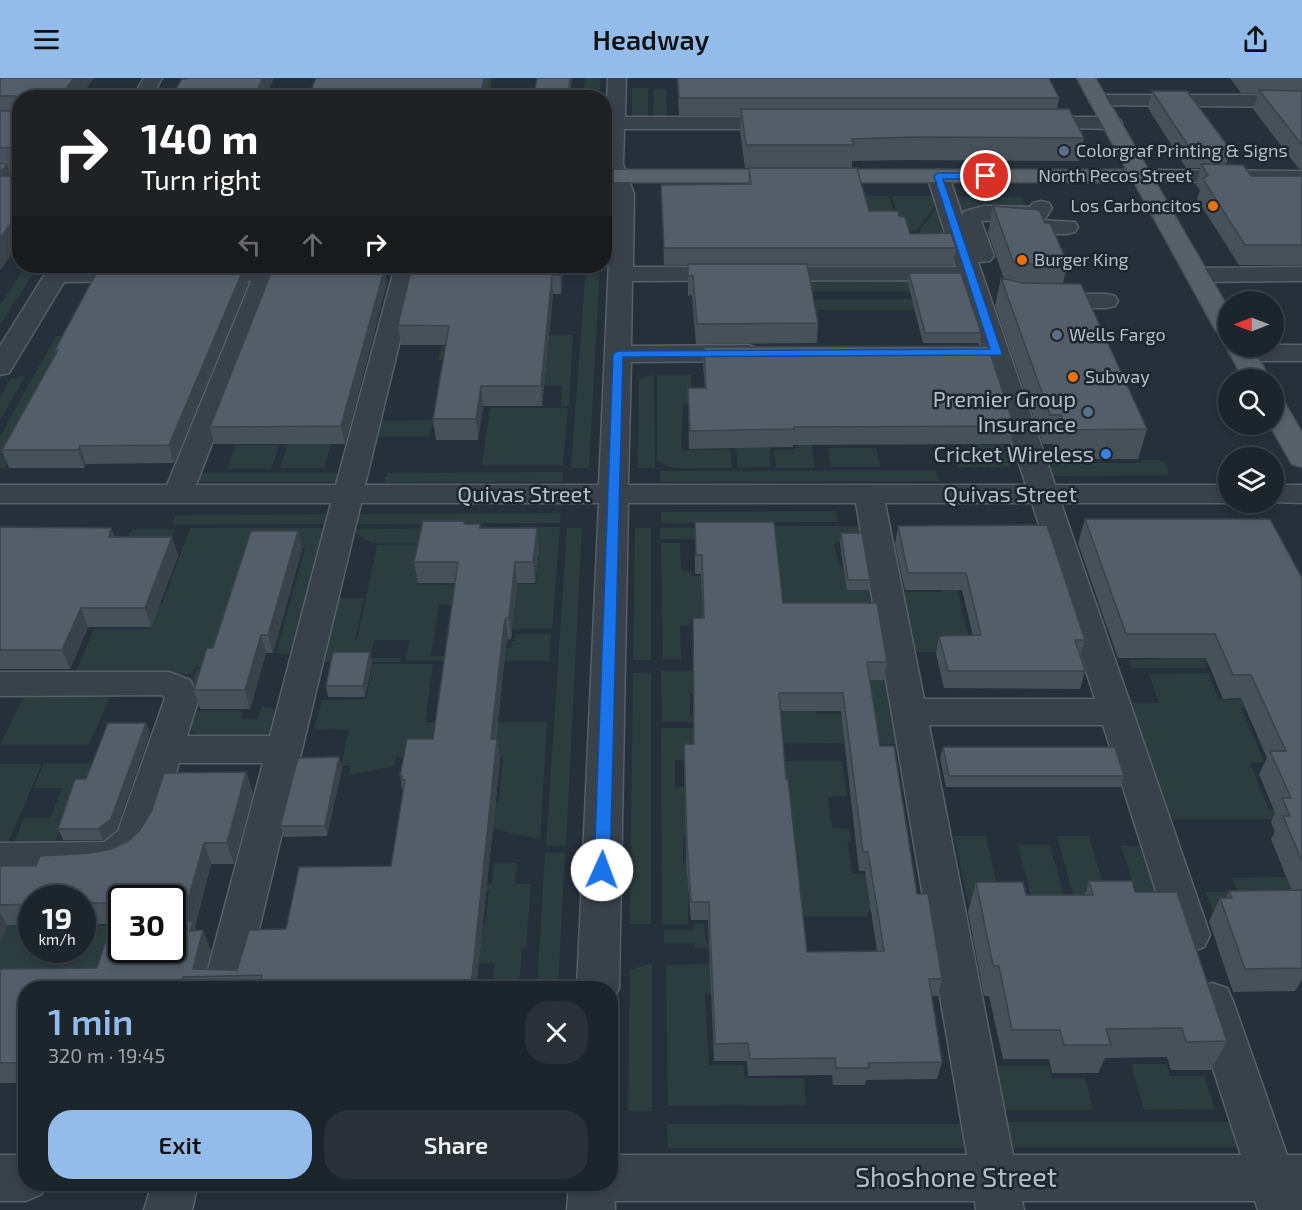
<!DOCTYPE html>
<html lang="en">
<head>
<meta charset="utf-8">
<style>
	:root { --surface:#1c242c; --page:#293038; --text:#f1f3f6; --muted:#a0a4a9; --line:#3a4148; --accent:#94bceb }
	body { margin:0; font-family:"Exo 2",sans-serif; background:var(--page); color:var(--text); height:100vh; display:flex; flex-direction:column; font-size:22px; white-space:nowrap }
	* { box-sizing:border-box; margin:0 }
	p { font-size:20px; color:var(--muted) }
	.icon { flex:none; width:33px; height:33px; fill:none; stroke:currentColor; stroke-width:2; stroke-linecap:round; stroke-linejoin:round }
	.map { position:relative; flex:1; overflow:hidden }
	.side { position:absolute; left:18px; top:903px; width:600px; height:210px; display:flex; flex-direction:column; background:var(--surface); border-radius:24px; box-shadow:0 3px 9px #0003,0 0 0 2px var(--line) }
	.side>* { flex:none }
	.top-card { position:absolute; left:12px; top:12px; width:600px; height:183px; border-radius:24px; box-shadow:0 3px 9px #0003,0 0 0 2px var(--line); background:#202124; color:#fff; overflow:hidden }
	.needle { width:39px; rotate:270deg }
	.fabs { position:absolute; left:1218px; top:213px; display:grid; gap:12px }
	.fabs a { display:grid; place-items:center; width:66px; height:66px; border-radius:50%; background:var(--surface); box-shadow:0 3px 9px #0003,0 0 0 2px var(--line); font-size:30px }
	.speed { position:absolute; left:18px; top:807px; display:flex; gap:12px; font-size:30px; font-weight:700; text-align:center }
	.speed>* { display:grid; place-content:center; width:78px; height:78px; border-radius:50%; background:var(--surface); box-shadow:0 3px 9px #0003,0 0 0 2px var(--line); line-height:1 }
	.speed small { font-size:15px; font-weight:400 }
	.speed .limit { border:3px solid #111; border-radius:9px; background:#fff; color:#111 }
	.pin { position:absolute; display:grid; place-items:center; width:51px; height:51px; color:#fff; margin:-26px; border:3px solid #fff; border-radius:50%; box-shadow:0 2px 6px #0007 }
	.me { position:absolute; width:66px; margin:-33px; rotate:2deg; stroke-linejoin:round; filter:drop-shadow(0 0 4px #0008) }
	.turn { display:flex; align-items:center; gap:21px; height:126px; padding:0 30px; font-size:27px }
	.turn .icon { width:78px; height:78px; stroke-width:2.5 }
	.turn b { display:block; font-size:42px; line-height:51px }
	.lanes { display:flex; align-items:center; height:57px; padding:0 30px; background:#0003; justify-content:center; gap:30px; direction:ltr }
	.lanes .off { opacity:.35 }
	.round { display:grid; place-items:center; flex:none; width:63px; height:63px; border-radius:24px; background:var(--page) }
	.summary { display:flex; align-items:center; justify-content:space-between; height:102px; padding:0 30px }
	h1 { font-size:36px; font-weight:600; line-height:45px; color:var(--accent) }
	.button { display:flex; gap:12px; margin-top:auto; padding:12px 30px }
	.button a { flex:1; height:69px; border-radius:24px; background:var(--accent); color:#111; font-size:24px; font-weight:600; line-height:69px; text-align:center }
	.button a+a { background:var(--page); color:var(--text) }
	header { display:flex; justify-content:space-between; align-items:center; height:78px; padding:0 30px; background:var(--accent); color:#111; font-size:27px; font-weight:600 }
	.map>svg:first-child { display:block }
	.green { fill:#2b3e3d }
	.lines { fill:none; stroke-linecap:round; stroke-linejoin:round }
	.minor-casing { stroke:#575f68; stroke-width:3 }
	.major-casing { stroke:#454d56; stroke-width:3 }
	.minor { fill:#39414a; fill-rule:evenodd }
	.major { fill:#58616a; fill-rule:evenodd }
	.wall { fill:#47515a; fill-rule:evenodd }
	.shaded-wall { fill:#3a424a }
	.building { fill:#535e69; stroke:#3a424a; stroke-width:1.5; fill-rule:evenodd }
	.route { fill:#1a73e8; stroke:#114b97; stroke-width:1.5 }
	.service-dot { fill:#5c6f8a; stroke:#1e262f; stroke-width:2 }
	.food-dot { fill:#e8710a; stroke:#1e262f; stroke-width:2 }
	.shop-dot { fill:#3f7fe0; stroke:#1e262f; stroke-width:2 }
	.labels { text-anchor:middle; stroke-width:5; stroke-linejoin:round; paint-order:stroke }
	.far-poi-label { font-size:18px; fill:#b5bdc6; stroke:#1e262f; text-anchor:start }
	.far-street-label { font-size:18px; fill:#b5bdc6; stroke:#1e262f }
	.poi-label { font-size:22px; fill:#b5bdc6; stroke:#1e262f; text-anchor:end }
	.street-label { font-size:22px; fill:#b5bdc6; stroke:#1e262f }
	.near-street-label { font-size:27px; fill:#b5bdc6; stroke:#1e262f }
</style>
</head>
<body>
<header><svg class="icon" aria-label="menu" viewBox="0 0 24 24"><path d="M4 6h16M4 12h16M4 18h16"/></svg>Headway<svg class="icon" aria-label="share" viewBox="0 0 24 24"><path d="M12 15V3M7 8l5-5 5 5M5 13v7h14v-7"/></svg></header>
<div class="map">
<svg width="1302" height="1132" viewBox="0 0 1302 1132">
	<rect width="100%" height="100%" fill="#26303a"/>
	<path class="green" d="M476 0H492L491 10H528L527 19 358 20Z
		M585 0H601L599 19H583Z
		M632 10H648V42L632 41Z
		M654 11H666L667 43H653Z
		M825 118H889L898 149Z
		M892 118H943L917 153H902Z
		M956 119H1022L1025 128 1022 131 964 139Z
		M936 131 950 171H925L919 153Z
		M26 188H38L0 247V227Z
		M586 188H600L589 390H571Z
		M803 201H919L922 213H805Z
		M815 221H924L927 232H816Z
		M549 257H573L569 328H561L562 308H534L537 282H438L441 268 547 271Z
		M56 258H88L53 303 5 390H0V358Z
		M654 296 655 390H638L639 301Z
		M26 297 0 342V319L10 301Z
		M657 297H691L692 325 683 326 681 372H730L732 390H672L657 383Z
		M806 324 815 390H776L774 372H794L798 368 795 343Z
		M490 330H568L563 387H482Z
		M963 332H969L980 367H1003L1010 389H957L953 376H970L968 369 974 368Z
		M733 339 770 369V389L738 390Z
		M453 342 452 349H431L429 359H376L379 343Z
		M288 366H331L324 390H280Z
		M236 367H279L271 391H227Z
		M828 370H876L880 389H831Z
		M1141 382H1158L1165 385 1169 395 1166 397 1052 398 1047 385H1141Z
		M936 392 939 403 660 404V393Z
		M563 394 562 404 384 405 387 395Z
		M194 395H349L346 404H190Z
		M836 433 838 444 661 445V434Z
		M561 435 560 445 352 446 354 436Z
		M332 436 329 446 172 447 176 437Z
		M774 448H865L867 464 834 465 839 488 874 487 875 541 690 542V548H680L681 581H663L661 465H680L681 492 692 493V498H779Z
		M520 449H560L552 551H513V506H536L540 470 518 469Z
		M769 449 770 461H660V450Z
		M190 450H335L304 576H276L305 470 253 469 209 588 195 589 193 596H75L94 551H149L159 526H162Z
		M478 450 421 465H372L349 451Z
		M567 450H582L566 768H546Z
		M635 450H651V582H633Z
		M132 451H175L165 477 92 549Z
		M377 467H423L417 507 511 506 508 527H439L431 578H506L507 570H511L512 563H515L516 556H551L549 583H406L409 562H374L370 580H401L400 584H319L334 520H364L355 562 357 563Z
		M947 468 972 574H911L899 514H943L933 470Z
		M1095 524H1163L1211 585H1205L1207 590H1131L1128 582 1161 581 1149 550H1104Z
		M373 586H433L425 644H547L540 761 465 745 468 725 499 724 503 679H396L394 688 349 697 351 688H341L349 652 314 651 322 622 366 621Z
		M196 591H209L196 633H243L241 641H258L262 629H272L281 646 280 650 261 660 198 659 180 642Z
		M661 593H755L698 615H690V638L698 639 699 644H662Z
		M633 595H651V846H630Z
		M1208 595 1219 622H1242L1245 630H1241L1264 684 1250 685 1269 732H1292L1296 741H1172L1131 625H1159L1149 596Z
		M865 597H893L906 666 784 665 781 632 812 598 816 636H871Z
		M24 618H110L89 667H0Z
		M661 650H697L781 665H689V682H675V709H694L699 756 683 757V785H703L704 812 688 813V847H662Z
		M783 683H842L847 718 828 719 832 750 849 751 851 763 847 764 852 796H912L918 832 868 833V839H803L795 756H773Z
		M44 685H92L91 688H100L64 740 54 766H13L24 740H50L62 710H34Z
		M0 686H42L8 765H0Z
		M954 758H986L1001 824H968Z
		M1057 758H1089L1108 824H1075Z
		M1018 767H1050L1068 833 1035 834Z
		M1121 768H1153L1176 835H1143Z
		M545 775H565L558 910H537Z
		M494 785H517L515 806H531L526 869 522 870 519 906H493L495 885H466L307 910 485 847 489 812H477L478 806 492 805Z
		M1302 799V832H1212L1206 814H1238L1232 800Z
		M32 820 31 839 28 848 31 849 32 872H82L83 848H118L102 900 9 901 0 924V847Z
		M694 845H704L706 865 784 864 695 870V865H664V852H694Z
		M652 885V1033H628L630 892Z
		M714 886 715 915 705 916 709 987H743L745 1000H804L806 1027 668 1028 666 887Z
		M1131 986H1167L1170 998H1204L1215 1031 1144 1032Z
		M990 988H1049L1052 1000H1085L1093 1032H998Z
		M999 1044H1231L1239 1069H1011Z
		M667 1046H974L979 1070H668Z"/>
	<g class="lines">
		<g class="minor-casing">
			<path id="minor" d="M144 0H162L151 20H132Z
				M608 0H626L625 39H786L793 41 796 45 793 49 786 51H624L623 86 634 116 633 189H956L927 98 930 93 938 92 946 93 949 98 962 137 965 133 984 128 1030 129 1033 125 1041 123 1049 125 1052 130 1045 141 1039 142 1075 144 1078 149 1075 154 1067 156H1012L1004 154 1001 149 1004 144 1012 142 981 143 994 178 990 183 978 184 1055 407H1228L1230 424 1228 425H1061L1210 857 1204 869 1190 874 1176 869 1170 857 1103 647H929L1013 1077H1241L1191 923 1197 910 1212 905 1227 910 1233 923 1287 1077H1302V1132H1258L1255 1123H1022L1024 1132H976L975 1123H615V1132H567L569 1106H610V1077H967L856 425H628L619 910 613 923 610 924V910H577L599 425H361L245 910H203L263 685H179C170 713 164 748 147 772 124 804 37 795 0 795V765L104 764 118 753 165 620 162 617 0 618V594H169L190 602 199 620 187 658H270L331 425H0V407H167L251 203 192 201 188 196 192 191 200 189H316L324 191 328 196 324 201 275 203 196 407H336L395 188H418L365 407H599L612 116 604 95ZM960 202 1026 407H628L631 284 748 283 757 280 761 275 757 270 748 267 631 268 632 203ZM885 425H1032L1095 621H924Z
				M1099 17H1302V29L1092 27 1089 23 1092 19Z
				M1033 39H1112L1119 41 1122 45 1119 49 1112 51 1026 49 1023 45 1026 41Z
				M1142 92 1302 93V105L1134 103 1131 98 1134 93Z
				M50 188 139 189 147 191 151 196 147 201 139 203 64 204 9 295 0 297V268Z
				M1302 189V203L1198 204 1190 202 1186 197 1190 192 1198 190Z
				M1044 216H1106L1115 218 1118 223 1115 228 1106 230H1044L1035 228 1032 223 1035 218Z
				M1274 267H1302V283H1242L1233 280 1229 275 1233 270 1237 268Z
				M1274 407H1302V425L1272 424Z
				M0 1077H26V1106H47L42 1116 26 1123H0Z
				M152 1106H198L192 1132H144Z"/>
		</g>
		<g class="major-casing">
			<path id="major" d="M1077 0H1095L1228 230V258L1219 256 1215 251 1134 104H604V92H1127Z
				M0 92H20V104H0Z
				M1228 265V268H1252L1270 302H1244L1226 268Z
				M1274 322 1284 324 1302 355V389L1292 386 1269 346H1274Z"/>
		</g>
		<use href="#minor" class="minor"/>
		<use href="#major" class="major"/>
	</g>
	<path class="wall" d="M0 0H94L79 20H20V90H9L11 98H20V166L0 192Z
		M677 0H1049L1059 20 1057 31 1084 60 1079 83 910 82 852 83V90H745L740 53 741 37H679Z
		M1230 0H1302V91H1299L1253 31 1258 15H1241Z
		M1152 13 1231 72 1226 87 1251 98H1302V187H1239L1197 121 1200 112 1196 106 1200 90H1186L1148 30Z
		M749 90 869 133 899 138 910 156 956 170 953 187H807L818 245 817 265 696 266 692 217 688 218V187H664L661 107 748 106Z
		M993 128 1045 145 1068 186 1063 205 1147 351 1138 381H1059L1053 366H1043L995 228 1001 200 1004 201 988 155Z
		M412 188H563L561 216H553L542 328H483L478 362H436L433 341 446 267H401L398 247Z
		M385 189 387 205 345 366H214L210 349Z
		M909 195 981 255 979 265H923L908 205Z
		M248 206 174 385 86 386 84 390H9L2 372 56 276 55 272Z
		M704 269 1014 348 1011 366 793 367V369L689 371 688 310H705L703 286Z
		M1085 441 1302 500V902L1295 913 1233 914 1209 843 1220 820H1226L1229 813H1292L1271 761 1275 754 1271 744 1275 735 1259 696 1267 680 1241 620 1223 621 1206 580H1118L1078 465Z
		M465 446 481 450 539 471 535 505H517L511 561H508L506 568 496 661H497L500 682 476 910H26V1005H0V891L97 890 111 846H82V820H32V847H7L0 864V788H36L111 771 128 763 246 694 253 715 234 786H211L195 848 196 853 211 873 206 891 237 892 286 851 391 788 403 715 400 698 433 661 455 505H418L414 484Z
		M695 447 783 525 887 584 884 602H870L880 668 917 816 942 901 938 918H932L942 984 937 1001 866 1002 865 1007H833L832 997 748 998 747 983H714L708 842H691L686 784 684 666H693V540H703L701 496H695ZM781 633H841L859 793H865L877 873 807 874 786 701Z
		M898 448 1085 562 1080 577 1085 593 1080 611 944 610 936 576 939 558H973L962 512H905L895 466Z
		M0 449 111 450 115 459H172L178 478 151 549H88L70 591H0Z
		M298 453 302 471 273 575H266L250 631H200L194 612 213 570Z
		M841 455 870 502 869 512H847L840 466Z
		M370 574 372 585 365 619H328L326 608Z
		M146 645 150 655 116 752 103 762H63L58 751 86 701Z
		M943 669 1124 698 1121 709H946L940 680Z
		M339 679 342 690 327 758 284 759 280 748Z
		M1089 803 1135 814 1227 963 1211 992H1171L1167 979 1105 980 1098 995H1052L1049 981H1003L989 918H984L968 834 976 804 1026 817H1085Z"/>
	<path class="shaded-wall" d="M74 0H94L79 20H59Z
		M263 0H274L265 20H253Z
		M484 0H489L485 20H480Z
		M570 0H572L570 20H568Z
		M20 70V87L15 75Z
		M7 86 14 106H0V95Z
		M20 134V166L0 192V160Z
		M561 188H563L561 216 560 197Z
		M385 189 387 205 345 366 341 348Z
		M244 190 248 206 174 385 169 367Z
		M552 197 553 216 542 328 541 308Z
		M481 308 483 328 478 362 476 341Z
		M80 368 86 386 84 390 78 372Z
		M111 450 118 468 109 459Z
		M537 450 539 471 535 505 533 484Z
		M298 453 302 471 273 575 268 557Z
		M172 459 178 478 151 549 145 530Z
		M515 484 517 505 511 561 509 540Z
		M81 530 88 549 70 591 62 572Z
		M506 540 508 561 506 568 493 682 491 661 504 547Z
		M261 557 266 575 250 631 245 612Z
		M370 574 372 585 365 619 363 608Z
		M146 645 150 655 116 752 103 762 98 751Z
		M497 661 500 682 476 910H471L470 904Z
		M339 679 342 690 327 758 325 748Z
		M246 694 253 715 234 786 227 765Z
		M204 765 211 786 195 848 200 862 203 852 211 873 204 898 193 891 182 843Z
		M0 835 7 847 0 864Z
		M183 899 188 910H180Z"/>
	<path class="building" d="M0 0H74L59 20H20V70L15 75 13 69 0 70V33H15V18H0Z
		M187 0H263L253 20H170L182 1H186Z
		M316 0H484L480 20H308Z
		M537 0H570L568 20H534Z
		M678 0H1049L1059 20H679Z
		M1259 12 1302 13V67Z
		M1152 13H1187L1231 72H1191Z
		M741 31H1069L1084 60 913 59 852 61 854 67H746Z
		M0 85 7 86 0 95Z
		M1201 86 1243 87 1251 98H1302V167H1245L1203 101 1208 97Z
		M749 90H857L869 133H898L899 138 905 139 910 156 951 155 956 170H664L661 107 751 106Z
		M0 98H20V134L0 160Z
		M993 128 1039 132 1045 145H1050L1068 186H1017L1013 183Z
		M688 186H807L818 245 697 246 693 198H688Z
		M412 188H561L560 197H552L541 308H481L476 341H433L449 248 398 247Z
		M385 189 341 348 210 349 273 190Z
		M99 190H244L169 367 80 368 78 372H2L58 272H55Z
		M909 195H961L981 255H925Z
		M1001 200 1022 205 1081 206 1147 351 1066 352 1061 337H1050Z
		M988 268 1014 348 794 349V351L690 353 688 310H706L704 269Z
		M1085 441H1270L1302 500V783L1283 738H1290L1282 720H1291L1270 673H1286L1251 597H1233L1215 556H1126Z
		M423 443H464V446H480V450H537L533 484H515L509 540H506L504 547 491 661H497L472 899 470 904H463L462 910H259L262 897 183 899 180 910H26V985H0V891L97 890 118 825H82V820H32V826L0 827V788H36L40 778 91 775 111 771 128 763 140 752 152 732 164 695 246 694 227 765H204L182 843H193L190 853 203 852 193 891 237 892 249 852 286 851 299 789 391 788 405 702H402V698H400L407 661H433L458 484H414ZM122 820H172V872H122Z
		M695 444H774L783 525H877L887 584H867L880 668H894L917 816H928L942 901H929L942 984 868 985 869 990H836L835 980 750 981 748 965 715 966 709 824H691L687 765 684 666H694L693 540H704L702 477H696ZM779 615H843L863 774H868L884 873 807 874 788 701H786Z
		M1047 447 1085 562H1075L1085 593H948L939 558 981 557 966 495H908L898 448Z
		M0 449 111 450 109 459H172L145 530H81L62 572H0Z
		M251 453H298L268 557H261L245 612H194L207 570H213Z
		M841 455H862L870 502H848Z
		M333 574H370L363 608H326Z
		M108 645H146L111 741 98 751H58L75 701H86Z
		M943 669H1115L1124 698H949Z
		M339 679 325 748H280L298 680Z
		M1089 803H1132L1135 814H1177L1227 963 1186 964 1182 950 1106 951 1111 967H1064L1060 952H1012L999 888H993L976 804H1023L1026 817H1093Z
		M1302 812V890L1245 891 1220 820H1232L1229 813Z"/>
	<path class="route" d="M938 95H986L990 98 986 101H943L1002 275 1001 277 623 279 610 792 607 796 602 798 596 796 594 792 613 276 618 273 990 271 934 98Z"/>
	<g class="service-dot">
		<circle cx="1064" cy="73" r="6"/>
		<circle cx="1057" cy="257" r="6"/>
		<circle cx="1088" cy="334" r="6"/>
	</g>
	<g class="food-dot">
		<circle cx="1213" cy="128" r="6"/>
		<circle cx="1022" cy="182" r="6"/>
		<circle cx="1073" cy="299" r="6"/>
	</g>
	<circle class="shop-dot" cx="1106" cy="376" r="6"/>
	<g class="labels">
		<g class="far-poi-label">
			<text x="1076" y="79">Colorgraf Printing &amp; Signs</text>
			<text x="1201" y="134" text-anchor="end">Los Carboncitos</text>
			<text x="1034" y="188">Burger King</text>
			<text x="1069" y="263">Wells Fargo</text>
			<text x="1085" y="305">Subway</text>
		</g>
		<g class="far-street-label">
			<text x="1115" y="104">North Pecos Street</text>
		</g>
		<g class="poi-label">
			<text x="1076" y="329">Premier Group<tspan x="1076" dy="25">Insurance</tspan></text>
			<text x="1094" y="384">Cricket Wireless</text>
		</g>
		<g class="street-label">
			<text x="524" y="424">Quivas Street</text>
			<text x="1010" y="424">Quivas Street</text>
		</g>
		<g class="near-street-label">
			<text x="956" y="1109">Shoshone Street</text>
		</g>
	</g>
</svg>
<div class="fabs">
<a><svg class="needle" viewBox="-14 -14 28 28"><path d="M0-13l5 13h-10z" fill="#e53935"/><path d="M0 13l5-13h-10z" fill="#a0a4a9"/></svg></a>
<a><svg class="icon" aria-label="search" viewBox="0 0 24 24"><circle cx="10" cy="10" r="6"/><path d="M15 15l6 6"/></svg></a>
<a><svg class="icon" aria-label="layers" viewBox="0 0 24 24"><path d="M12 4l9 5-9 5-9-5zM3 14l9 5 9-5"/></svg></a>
</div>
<div class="speed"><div>19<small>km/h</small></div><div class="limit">30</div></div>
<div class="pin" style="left:986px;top:98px;background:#d93025"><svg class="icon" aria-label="arrive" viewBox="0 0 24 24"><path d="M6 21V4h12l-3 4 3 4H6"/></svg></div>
<svg class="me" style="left:602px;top:792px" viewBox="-20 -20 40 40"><circle r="19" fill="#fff"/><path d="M0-13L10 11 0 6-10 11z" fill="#1a73e8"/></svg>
<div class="top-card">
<div class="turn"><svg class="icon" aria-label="right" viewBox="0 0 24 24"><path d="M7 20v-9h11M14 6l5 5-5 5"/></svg><div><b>140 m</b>Turn right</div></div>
<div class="lanes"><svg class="icon off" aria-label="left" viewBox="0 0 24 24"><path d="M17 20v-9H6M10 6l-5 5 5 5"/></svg><svg class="icon off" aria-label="ahead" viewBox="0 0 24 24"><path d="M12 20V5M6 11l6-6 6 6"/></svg><svg class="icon" aria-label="right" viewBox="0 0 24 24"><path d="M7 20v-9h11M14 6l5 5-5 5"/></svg></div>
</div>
<section class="side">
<div class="summary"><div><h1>1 min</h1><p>320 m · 19:45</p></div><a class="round"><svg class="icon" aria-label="close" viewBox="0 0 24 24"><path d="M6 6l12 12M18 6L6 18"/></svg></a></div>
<div class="button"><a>Exit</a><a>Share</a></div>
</section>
</div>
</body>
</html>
